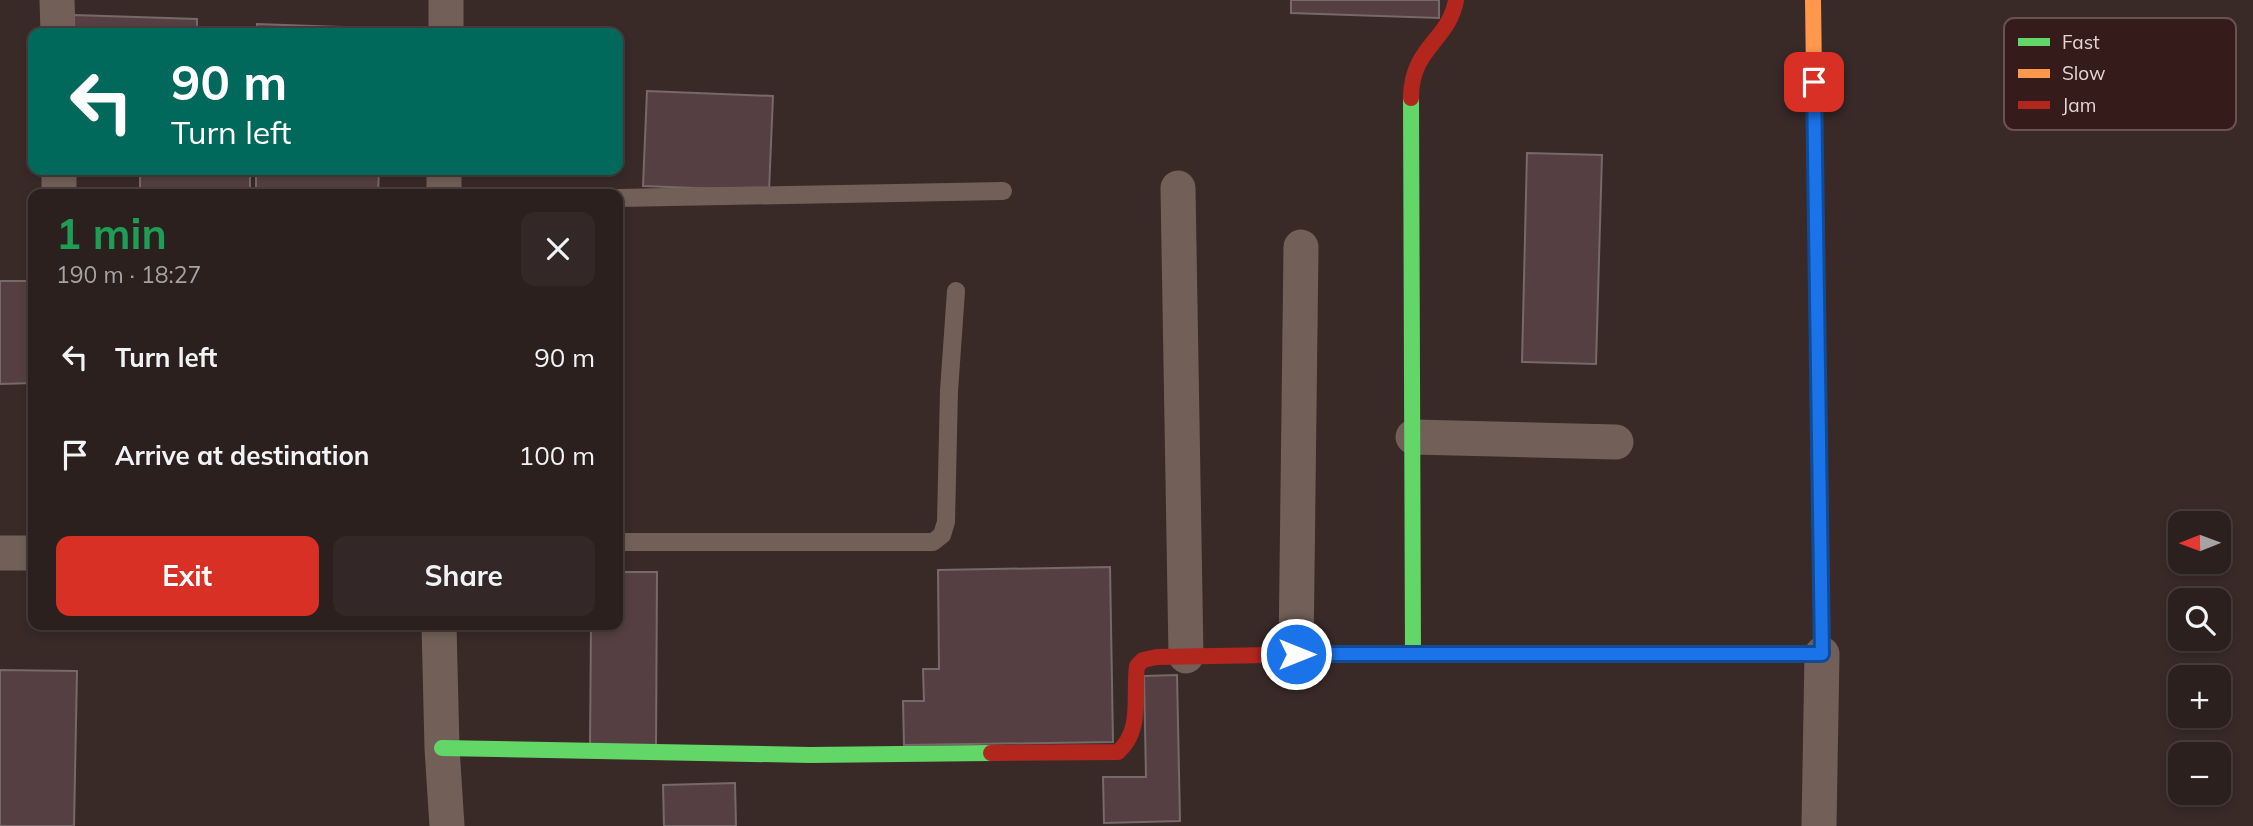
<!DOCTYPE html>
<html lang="en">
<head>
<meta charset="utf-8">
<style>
	:root { --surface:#2b201e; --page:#332827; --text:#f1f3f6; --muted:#a6a3a4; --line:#473e3c; --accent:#d93025 }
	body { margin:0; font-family:Mulish,sans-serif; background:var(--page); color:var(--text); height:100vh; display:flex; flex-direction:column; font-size:26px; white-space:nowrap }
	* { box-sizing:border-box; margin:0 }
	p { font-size:23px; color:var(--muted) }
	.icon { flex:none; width:38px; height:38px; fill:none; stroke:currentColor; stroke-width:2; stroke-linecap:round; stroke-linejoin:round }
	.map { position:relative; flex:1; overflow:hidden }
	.side { position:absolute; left:28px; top:189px; width:595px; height:441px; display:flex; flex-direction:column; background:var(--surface); border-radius:14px; box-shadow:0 4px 10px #0003,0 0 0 2px var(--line) }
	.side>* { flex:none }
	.banner { position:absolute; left:28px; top:28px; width:595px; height:147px; border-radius:14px; box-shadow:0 4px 10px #0003,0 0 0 2px var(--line); background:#00695c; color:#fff; overflow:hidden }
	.needle { width:46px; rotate:269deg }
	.buttons { position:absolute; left:2168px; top:511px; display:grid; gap:14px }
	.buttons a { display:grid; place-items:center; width:63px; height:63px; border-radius:14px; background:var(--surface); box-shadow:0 4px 10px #0003,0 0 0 2px var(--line); font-size:35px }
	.pin { position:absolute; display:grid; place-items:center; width:60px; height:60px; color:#fff; margin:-30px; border-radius:14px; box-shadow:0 4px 10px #0006 }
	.me { position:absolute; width:77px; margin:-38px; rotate:90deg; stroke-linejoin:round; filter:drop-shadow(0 0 5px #0008) }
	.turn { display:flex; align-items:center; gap:24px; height:147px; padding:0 28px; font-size:32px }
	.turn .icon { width:91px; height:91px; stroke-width:2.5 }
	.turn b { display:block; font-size:49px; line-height:60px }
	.round { display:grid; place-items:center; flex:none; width:74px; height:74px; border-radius:14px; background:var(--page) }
	.headline { display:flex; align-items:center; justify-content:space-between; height:119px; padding:0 28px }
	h1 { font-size:42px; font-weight:700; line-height:52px; color:#1e9e55 }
	.action { display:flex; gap:14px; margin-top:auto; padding:14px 28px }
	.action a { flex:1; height:80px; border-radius:14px; background:var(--accent); color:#fff; font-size:28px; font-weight:700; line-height:80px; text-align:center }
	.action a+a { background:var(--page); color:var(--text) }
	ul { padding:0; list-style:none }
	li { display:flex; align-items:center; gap:21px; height:98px; padding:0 28px }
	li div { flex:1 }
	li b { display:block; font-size:26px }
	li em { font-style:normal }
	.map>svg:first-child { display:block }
	.building { fill:#553f42; stroke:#766969; stroke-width:2 }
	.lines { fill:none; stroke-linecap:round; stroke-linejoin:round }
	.lane { stroke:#726058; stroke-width:18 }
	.street { stroke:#726058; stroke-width:35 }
	.fast { stroke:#63d668; stroke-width:16 }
	.slow { stroke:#ff974d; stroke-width:16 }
	.jam { stroke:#b3261e; stroke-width:16 }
	.route-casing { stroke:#114b97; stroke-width:18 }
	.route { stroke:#1a73e8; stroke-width:12 }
	.key { fill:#351b19; stroke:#6a5250; stroke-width:2 }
	.key-label { font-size:19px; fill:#e5d3d1 }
</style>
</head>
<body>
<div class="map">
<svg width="2253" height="826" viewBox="0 0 2253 826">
	<rect width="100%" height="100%" fill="#392a28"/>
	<path class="building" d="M1291 0H1439V18L1291 13Z
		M74 15 197 19V33H74Z
		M257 24 425 30V33H257Z
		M647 91 773 96 769 191 643 186Z
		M1527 153 1602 155 1596 364 1522 362Z
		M140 170H250V191L140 192Z
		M256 170H379L378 194 256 191Z
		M0 281H33V383L0 384Z
		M1110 567 1113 742 904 745 903 701H924L923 669H939L938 570Z
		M618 572H657L656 748 590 747 591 625H618Z
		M0 670 77 671 74 826H0Z
		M1177 675 1180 821 1104 823 1103 777H1146L1144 676Z
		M735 783 736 826H664L663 785Z"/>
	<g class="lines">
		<path class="lane" d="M618 198 1003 191
			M618 542H933L942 535 946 522 949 391 956 291"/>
		<path class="street" d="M57 0 58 33
			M446 33V0
			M59 170V194
			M1178 188 1186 656
			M444 194V170
			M1413 437 1616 442
			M0 553H33
			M439 625 442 748 447 826
			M1296 654 1301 247
			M1819 826 1822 654"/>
		<path class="fast" d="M1411 98 1413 654
			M442 748 810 755 991 753"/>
		<path class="slow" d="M1813 0 1820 523
			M1324 654H1609"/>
		<path class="jam" d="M1411 98C1411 47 1449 41 1456 0
			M1609 654H1822L1820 523
			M991 753 1118 752C1143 730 1133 696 1137 666L1143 660 1157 657 1324 654"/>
	</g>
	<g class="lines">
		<g class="route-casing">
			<path id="route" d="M1296 654H1822L1814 82"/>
		</g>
		<use href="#route" class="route"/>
	</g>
	<rect x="2004" y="18" width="232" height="112" rx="10" class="key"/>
	<rect x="2018" y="38" width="32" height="8" fill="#63d668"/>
	<rect x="2018" y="69" width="32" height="9" fill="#ff974d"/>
	<rect x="2018" y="101" width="32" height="8" fill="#b3261e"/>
	<g class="key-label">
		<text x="2062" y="49">Fast</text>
		<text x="2062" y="80">Slow</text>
		<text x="2062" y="112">Jam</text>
	</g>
</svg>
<div class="buttons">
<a><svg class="needle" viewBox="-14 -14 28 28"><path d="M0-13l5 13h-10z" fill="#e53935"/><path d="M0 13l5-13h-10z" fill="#a6a3a4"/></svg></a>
<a><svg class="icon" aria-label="search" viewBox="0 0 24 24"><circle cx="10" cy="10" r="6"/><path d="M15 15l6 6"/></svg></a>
<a>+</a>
<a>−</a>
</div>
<div class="pin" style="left:1814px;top:82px;background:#d93025"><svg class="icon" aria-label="arrive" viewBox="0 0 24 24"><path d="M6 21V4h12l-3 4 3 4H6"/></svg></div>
<svg class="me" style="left:1296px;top:654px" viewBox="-20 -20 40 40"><circle r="17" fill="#1a73e8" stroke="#fff" stroke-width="3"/><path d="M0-11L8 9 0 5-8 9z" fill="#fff"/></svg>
<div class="banner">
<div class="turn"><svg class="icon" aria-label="left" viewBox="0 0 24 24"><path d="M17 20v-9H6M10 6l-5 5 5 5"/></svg><div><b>90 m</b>Turn left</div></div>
</div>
<section class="side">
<div class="headline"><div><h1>1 min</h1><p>190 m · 18:27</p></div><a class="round"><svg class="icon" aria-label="close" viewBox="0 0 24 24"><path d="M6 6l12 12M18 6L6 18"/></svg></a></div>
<ul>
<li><svg class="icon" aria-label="left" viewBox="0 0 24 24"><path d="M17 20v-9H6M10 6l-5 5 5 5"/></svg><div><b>Turn left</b></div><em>90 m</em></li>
<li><svg class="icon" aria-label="arrive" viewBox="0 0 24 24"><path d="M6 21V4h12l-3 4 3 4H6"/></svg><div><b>Arrive at destination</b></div><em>100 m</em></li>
</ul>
<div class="action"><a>Exit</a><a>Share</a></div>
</section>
</div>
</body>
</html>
